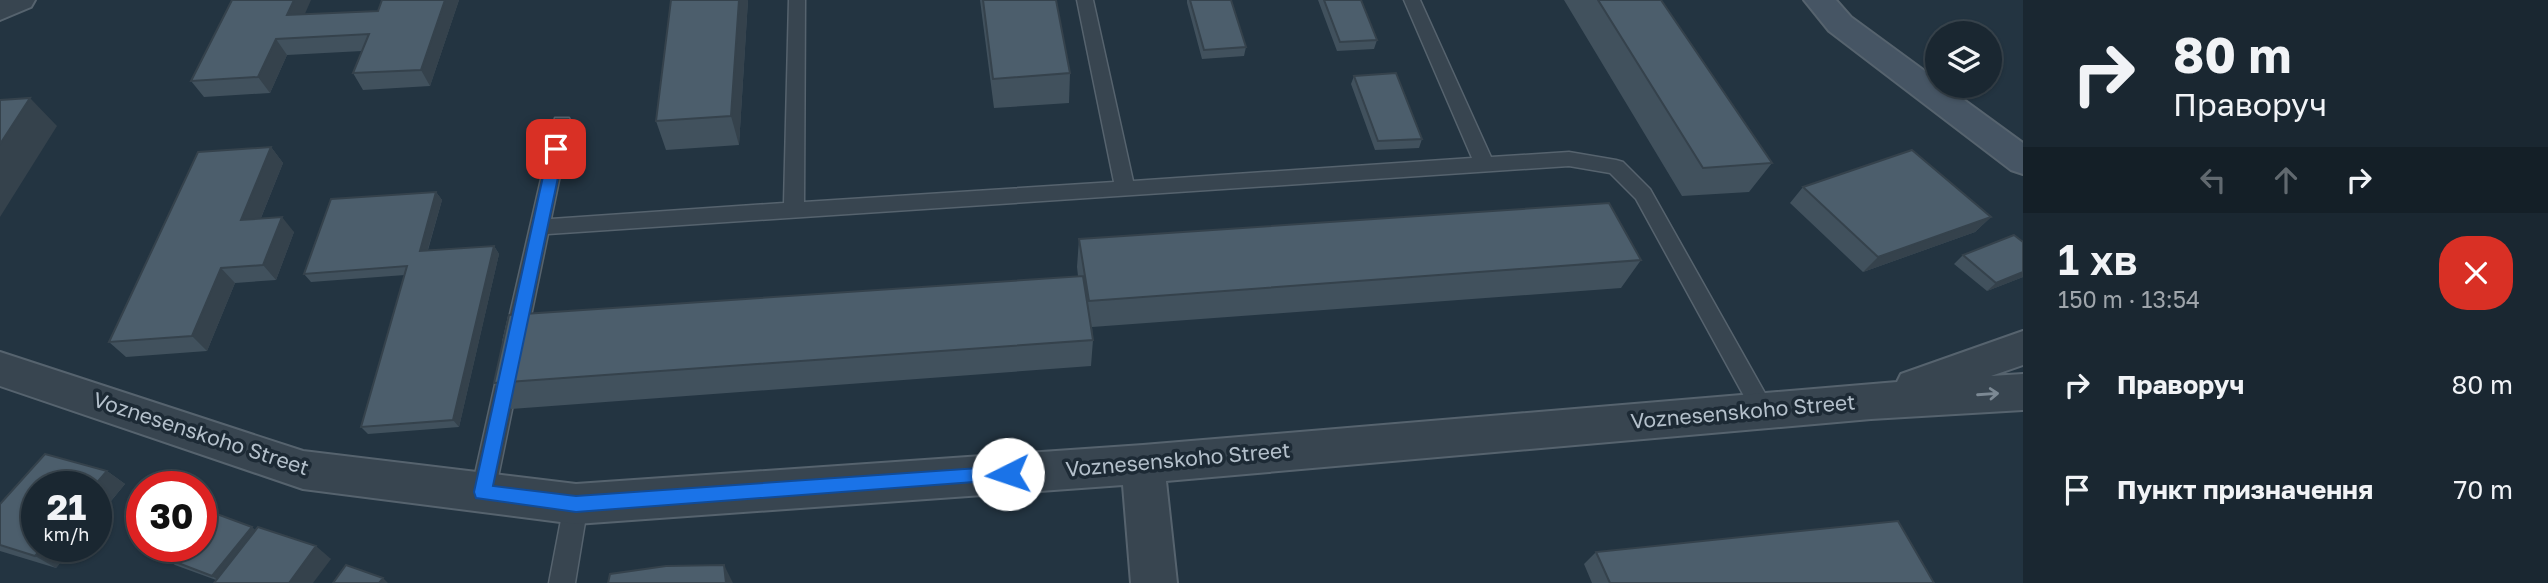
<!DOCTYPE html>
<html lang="uk">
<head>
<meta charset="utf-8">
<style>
	:root { --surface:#1a2731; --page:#232f39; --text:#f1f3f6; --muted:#9fa5ab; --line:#38444d }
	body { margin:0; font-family:"Golos Text",sans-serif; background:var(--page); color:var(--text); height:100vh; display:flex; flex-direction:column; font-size:26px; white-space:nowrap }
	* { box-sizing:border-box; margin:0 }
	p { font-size:23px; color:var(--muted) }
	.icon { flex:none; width:38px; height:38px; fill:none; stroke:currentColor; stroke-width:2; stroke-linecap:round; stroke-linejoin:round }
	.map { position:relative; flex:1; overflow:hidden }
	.side { display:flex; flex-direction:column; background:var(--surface); width:525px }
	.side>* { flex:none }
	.hud { background:#1a2731; color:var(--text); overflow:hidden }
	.controls { position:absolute; left:1925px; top:21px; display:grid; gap:14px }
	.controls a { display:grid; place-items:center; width:77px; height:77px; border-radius:50%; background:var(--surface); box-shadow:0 2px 5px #0004,0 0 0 2px var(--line); font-size:35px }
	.speed { position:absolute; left:21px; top:471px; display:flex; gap:14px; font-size:35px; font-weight:700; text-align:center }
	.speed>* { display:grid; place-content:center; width:91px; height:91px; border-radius:50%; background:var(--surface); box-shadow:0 2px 5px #0004,0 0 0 2px var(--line); line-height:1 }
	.speed small { font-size:18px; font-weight:400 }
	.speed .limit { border:10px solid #d22; background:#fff; color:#111 }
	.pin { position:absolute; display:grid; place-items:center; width:60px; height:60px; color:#fff; margin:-30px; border-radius:14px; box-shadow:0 4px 10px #0006 }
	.me { position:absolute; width:77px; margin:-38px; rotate:266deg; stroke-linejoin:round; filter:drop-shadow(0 0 5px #0008) }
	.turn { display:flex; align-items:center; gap:24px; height:147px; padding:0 35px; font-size:32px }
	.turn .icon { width:91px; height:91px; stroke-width:2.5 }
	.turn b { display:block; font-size:49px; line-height:60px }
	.lanes { display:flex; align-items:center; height:66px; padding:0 35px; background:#0003; justify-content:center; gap:35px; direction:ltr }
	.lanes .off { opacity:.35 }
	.round { display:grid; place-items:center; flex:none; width:74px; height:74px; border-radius:28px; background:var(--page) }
	.summary { display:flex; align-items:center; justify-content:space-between; height:119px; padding:0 35px }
	h1 { font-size:42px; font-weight:600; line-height:52px }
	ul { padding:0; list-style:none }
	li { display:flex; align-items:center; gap:21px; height:105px; padding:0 35px }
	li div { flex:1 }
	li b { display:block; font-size:26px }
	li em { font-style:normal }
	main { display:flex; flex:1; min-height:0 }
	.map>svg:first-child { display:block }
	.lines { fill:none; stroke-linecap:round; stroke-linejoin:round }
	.service-casing { stroke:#56636e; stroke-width:3 }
	.minor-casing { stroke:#56636e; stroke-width:4 }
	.secondary-casing { stroke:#56636e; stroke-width:4 }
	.service { fill:#384550; fill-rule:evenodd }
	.minor { fill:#384550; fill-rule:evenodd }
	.secondary { fill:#465564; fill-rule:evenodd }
	.wall { fill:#41515d }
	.shaded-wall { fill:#35424c }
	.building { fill:#4c5e6c; stroke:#35424c; stroke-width:2 }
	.oneway { stroke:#7c8994 }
	.route { fill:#1a73e8; stroke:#114b97; stroke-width:2 }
	.labels { text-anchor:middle; stroke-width:7; stroke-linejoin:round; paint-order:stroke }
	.street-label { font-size:21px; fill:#b4c0cb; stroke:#1d2a35 }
</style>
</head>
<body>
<main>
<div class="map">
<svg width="2023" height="583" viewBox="0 0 2023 583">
	<rect width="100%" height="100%" fill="#233441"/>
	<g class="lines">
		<g class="service-casing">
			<path id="service" d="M789 0H805L804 202 1114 182 1077 0H1093L1133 181 1472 158 1404 0H1420L1491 157 1569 152 1616 160 1623 162 1650 189 1775 411 1772 418 1764 421 1756 418 1636 199 1610 173 1569 166 548 234 526 340 523 346 515 349 507 346 504 340 555 118H569L571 123 551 219 784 203Z
				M509 362 517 364 520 371 495 492 491 500 483 503 475 500 471 492 498 371 501 364Z
				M576 493 584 496 588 504 575 583H549L564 504 568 496Z"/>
		</g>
		<g class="minor-casing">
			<path id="minor" d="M0 0H35L31 7 0 20Z
				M2023 331V365L1991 376 2023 374V410L1871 419 1166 481 1177 583H1131L1123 485 576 524 303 489 0 386V352L303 451 576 484 1143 445 1897 382 1901 374Z"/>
		</g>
		<g class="secondary-casing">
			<path id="secondary" d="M1804 0H1836L1851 17 1937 80V86H1945L2023 143V174L2011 170 1829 31Z"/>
		</g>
		<use href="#service" class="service"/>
		<use href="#minor" class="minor"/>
		<use href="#secondary" class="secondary"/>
	</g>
	<path class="wall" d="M382 0H459L430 86 363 90 353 73 362 51 287 55 270 93 204 97 191 81 305 14 378 11Z
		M748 0 739 145 666 150 656 121Z
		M980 0H1056L1070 73 1069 103 994 108Z
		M1187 0H1231L1246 47 1244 56 1202 59 1187 3Z
		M1318 0H1361L1377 40 1374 49 1337 51Z
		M1564 0H1661L1772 163 1749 192 1682 196Z
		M1354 76 1422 139 1419 148 1375 150 1351 84Z
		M271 147 283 163 261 218 294 232 276 280 235 283 207 351 126 357 109 342Z
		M1803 187 1991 217 1975 232 1863 272 1790 203Z
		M436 192 442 200 428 250 494 246 499 254 459 427 368 434 361 427 405 275 311 282 304 274Z
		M1079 239 1641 260 1621 288 1092 327 1093 340 1091 366 511 409 494 383 1078 276 1077 267Z
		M1963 255 2023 277 1987 291 1954 264Z
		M107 471 125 484 56 568 0 551V504Z
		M255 530 331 559 216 580 175 565 165 558Z
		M1596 552 1934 583H1592L1584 564Z"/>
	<path class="shaded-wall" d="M294 0H311L297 32 287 15Z
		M445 0H459L430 86 421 70Z
		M739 0H748L739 145 731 116Z
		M276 39 287 55 270 93 258 77Z
		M30 98 57 126 0 217V144Z
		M271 147 283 163 254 235 241 220Z
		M436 192 442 200 425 259 420 251Z
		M282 217 294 232 276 280 263 265Z
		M1991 217 1975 232 1863 272 1878 257Z
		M494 246 499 254 459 427 453 420Z
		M221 268 235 283 207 351 192 336Z
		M2023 272V277L1987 291 1996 283Z
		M107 471 125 484 96 519V486H94Z
		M252 527 260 534 221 582 212 576Z
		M44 546H74L56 568 35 556Z
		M316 546 331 559 313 583H289Z
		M724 565 733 583H726Z
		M383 578 388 583H379Z"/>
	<path class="building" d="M232 0H294L287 15 378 11 382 0H445L421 70 353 73 369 34 276 39 258 77 191 81Z
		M671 0H739L731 116 656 121Z
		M983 0H1056L1070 73 993 79Z
		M1190 0H1231L1246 47 1204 50Z
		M1324 0H1361L1377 40 1340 42Z
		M1598 0H1661L1772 163 1703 168Z
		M1396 73 1422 139 1378 141 1354 76Z
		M30 98 0 144V100Z
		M271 147 241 220 282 217 263 265 221 268 192 336 109 342 198 152Z
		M1912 150 1991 217 1878 257 1803 187Z
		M436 192 420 251 494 246 453 420 361 427 407 266 304 274 331 199Z
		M1609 203 1641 260 1089 301 1079 239Z
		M2014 235 2023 242V272L1996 283 1963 255Z
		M1083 276 1093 340 494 383 509 315Z
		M45 454 107 471 94 486H37V546H44L35 556 0 545V504Z
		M206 510 252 527 212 576 165 558 176 546H201V516Z
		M1898 521 1934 583H1610L1596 552Z
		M258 527 316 546 289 583H214Z
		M346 565 383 578 379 583H333Z
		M724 565 726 583H608L610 574 666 566Z"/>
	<defs><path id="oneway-shaft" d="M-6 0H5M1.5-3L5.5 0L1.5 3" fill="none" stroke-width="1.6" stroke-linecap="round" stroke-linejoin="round" transform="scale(1.75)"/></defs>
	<use class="oneway" href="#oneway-shaft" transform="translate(1988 394) rotate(-4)"/>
	<path class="route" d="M556 144 564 149 493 486 576 496 1008 466 1014 468 1017 474 1014 479 576 512 476 498 474 492 549 149Z"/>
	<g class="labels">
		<g class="street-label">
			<text transform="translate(1743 412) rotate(-5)" y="7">Voznesenskoho Street</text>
			<text transform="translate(201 434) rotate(18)" y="7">Voznesenskoho Street</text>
			<text transform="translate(1178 460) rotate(-5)" y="7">Voznesenskoho Street</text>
		</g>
	</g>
</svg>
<div class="controls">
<a><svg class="icon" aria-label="layers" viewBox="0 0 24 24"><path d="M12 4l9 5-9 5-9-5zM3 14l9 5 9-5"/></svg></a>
</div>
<div class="speed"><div>21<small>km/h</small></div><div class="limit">30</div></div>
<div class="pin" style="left:556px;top:149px;background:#d93025"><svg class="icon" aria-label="arrive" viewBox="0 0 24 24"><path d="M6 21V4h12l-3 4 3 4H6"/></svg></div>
<svg class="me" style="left:1008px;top:474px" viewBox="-20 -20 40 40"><circle r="19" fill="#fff"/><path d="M0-13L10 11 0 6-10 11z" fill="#1a73e8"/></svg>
</div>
<section class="side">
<div class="hud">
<div class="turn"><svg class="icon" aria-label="right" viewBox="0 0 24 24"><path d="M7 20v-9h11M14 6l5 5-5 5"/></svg><div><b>80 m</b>Праворуч</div></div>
<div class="lanes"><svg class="icon off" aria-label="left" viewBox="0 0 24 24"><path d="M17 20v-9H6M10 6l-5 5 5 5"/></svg><svg class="icon off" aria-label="ahead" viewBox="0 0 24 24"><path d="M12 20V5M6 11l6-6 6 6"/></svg><svg class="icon" aria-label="right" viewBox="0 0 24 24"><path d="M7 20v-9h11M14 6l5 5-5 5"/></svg></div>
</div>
<div class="summary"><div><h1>1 хв</h1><p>150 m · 13:54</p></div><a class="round" style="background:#d93025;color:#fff"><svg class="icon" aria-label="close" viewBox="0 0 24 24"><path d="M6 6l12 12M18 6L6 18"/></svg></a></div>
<ul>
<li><svg class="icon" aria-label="right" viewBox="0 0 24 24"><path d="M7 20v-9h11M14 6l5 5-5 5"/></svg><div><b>Праворуч</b></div><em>80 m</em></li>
<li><svg class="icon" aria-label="arrive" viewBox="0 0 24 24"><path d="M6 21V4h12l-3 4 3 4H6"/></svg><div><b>Пункт призначення</b></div><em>70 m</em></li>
</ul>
</section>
</main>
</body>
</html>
